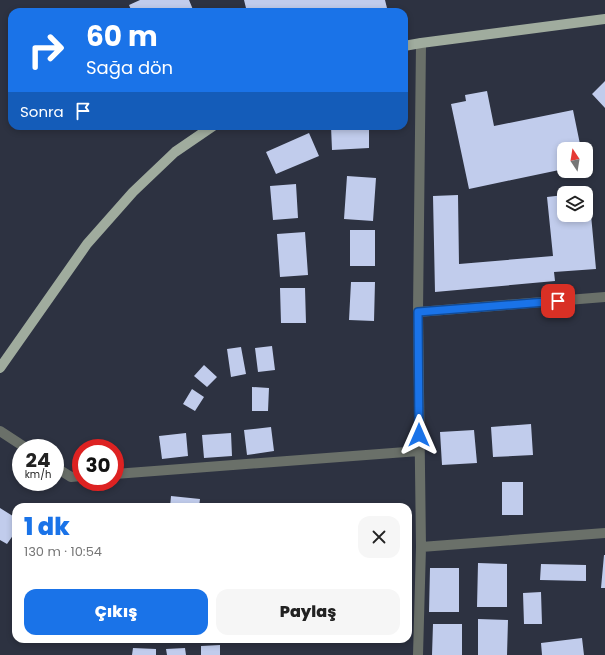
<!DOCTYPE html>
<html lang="tr">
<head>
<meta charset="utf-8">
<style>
	:root { --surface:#fff; --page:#f6f6f6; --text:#222; --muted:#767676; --accent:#1a73e8 }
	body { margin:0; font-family:Poppins,sans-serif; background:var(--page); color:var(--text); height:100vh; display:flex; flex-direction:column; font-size:15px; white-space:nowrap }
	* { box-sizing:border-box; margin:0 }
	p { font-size:13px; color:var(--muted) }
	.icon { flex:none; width:22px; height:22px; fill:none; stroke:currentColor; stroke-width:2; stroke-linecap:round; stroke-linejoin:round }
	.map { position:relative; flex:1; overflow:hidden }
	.side { position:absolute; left:12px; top:503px; width:400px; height:140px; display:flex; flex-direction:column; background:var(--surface); border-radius:12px; box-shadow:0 2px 6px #0003 }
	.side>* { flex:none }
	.top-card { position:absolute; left:8px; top:8px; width:400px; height:122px; border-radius:12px; box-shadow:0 2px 6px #0003; background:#1a73e8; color:#fff; overflow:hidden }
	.needle { width:26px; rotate:348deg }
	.fabs { position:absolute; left:557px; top:142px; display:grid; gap:8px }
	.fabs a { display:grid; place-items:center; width:36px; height:36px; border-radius:8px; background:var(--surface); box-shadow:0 2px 6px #0003; font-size:20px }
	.speed { position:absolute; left:12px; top:439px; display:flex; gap:8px; font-size:20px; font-weight:700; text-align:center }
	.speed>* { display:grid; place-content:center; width:52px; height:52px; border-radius:50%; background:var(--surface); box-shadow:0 2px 6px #0003; line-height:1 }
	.speed small { font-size:10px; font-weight:400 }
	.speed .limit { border:6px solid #d22; background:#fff; color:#111 }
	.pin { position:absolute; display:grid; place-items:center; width:34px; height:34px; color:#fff; margin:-17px; border-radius:8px; box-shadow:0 2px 6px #0006 }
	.me { position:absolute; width:44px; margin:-22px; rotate:0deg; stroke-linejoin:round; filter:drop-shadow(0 0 3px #0008) }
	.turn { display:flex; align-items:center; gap:14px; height:84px; padding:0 12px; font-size:18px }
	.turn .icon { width:52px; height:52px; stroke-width:2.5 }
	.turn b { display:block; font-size:28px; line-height:34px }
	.then { display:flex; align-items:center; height:38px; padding:0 12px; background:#0003; gap:8px; font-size:15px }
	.round { display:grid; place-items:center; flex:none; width:42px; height:42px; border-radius:12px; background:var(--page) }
	.summary { display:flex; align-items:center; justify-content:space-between; height:68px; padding:0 12px }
	h1 { font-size:24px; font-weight:800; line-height:30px; color:var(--accent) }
	.button { display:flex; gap:8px; margin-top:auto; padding:8px 12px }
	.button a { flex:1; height:46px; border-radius:12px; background:var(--accent); color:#fff; font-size:16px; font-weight:800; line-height:46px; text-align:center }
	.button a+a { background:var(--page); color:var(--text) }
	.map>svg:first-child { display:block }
	.building { fill:#c1ccec }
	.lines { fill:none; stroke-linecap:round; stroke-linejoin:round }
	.minor { stroke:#6a7069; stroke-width:10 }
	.major { stroke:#a0ac9e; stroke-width:10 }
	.route-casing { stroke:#114b97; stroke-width:10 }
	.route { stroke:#1a73e8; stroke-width:7 }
</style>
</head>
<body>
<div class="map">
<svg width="605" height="655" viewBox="0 0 605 655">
	<rect width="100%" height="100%" fill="#2d3241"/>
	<path class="building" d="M140 0H189L194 12H132L129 5Z
		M244 0H385L388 12H247Z
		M605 81V108L592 94Z
		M487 91 494 126 573 110 581 149H564V169L469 189 451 104 466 101 465 95Z
		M331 126H369V148L332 150Z
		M309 133 319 156 276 174 266 152Z
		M347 176 376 178 373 221 344 219Z
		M296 184 298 218 273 220 270 186Z
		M586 193H589L596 269 554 272 555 281 435 292 433 196 458 195 459 264 553 256 547 197 564 195V215H586Z
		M350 230H375V266H350Z
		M305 232 308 275 280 277 277 234Z
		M351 282H375L374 321 349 320Z
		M280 288H305L306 323H281Z
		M272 346 275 370 258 372 255 348Z
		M241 347 246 374 231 377 227 349Z
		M204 365 217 377 207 387 194 376Z
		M252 387 269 388 268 411H252Z
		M192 389 204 397 195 411 183 404Z
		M531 424 533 455 493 457 491 427Z
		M271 427 274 451 247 455 244 430Z
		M474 430 477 463 442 465 440 432Z
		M186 433 188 456 162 459 159 436Z
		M231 433 232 456 204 458 202 435Z
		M502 482H523V515H502Z
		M171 496 200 499 199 507H170Z
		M0 508 16 518V531L7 544 0 540Z
		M604 555H605V588H601Z
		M478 563 507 564V607H477Z
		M541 564 586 565V581L540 580Z
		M430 568H459V612H429Z
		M541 592 542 624H524L523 593Z
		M478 619 508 620 507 655H478Z
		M433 624H462V655H432Z
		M582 638 584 655H542L541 643Z
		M220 645V655H201V646Z
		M133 648 156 649V655H132Z
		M185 648 186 655H167L166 649Z"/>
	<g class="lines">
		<path class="minor" d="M418 312 605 297
			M0 431 26 448
			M55 467 71 477 81 476
			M115 474 419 451
			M421 547 605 533
			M418 655 421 547 418 312 421 43"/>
		<path class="major" d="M404 46 421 43 605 19
			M0 368 87 244 133 192 175 152 213 126"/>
	</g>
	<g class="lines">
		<g class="route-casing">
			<path id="route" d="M419 435 418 312 558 301"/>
		</g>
		<use href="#route" class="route"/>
	</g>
</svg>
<div class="fabs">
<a><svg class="needle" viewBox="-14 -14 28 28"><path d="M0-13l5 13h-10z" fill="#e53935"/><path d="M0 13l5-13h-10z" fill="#767676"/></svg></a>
<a><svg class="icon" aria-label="layers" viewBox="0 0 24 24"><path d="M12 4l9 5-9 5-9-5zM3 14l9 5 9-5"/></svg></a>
</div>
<div class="speed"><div>24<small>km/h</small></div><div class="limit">30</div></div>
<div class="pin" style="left:558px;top:301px;background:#d93025"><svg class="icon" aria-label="arrive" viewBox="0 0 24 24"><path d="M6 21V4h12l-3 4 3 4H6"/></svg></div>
<svg class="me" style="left:419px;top:435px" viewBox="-20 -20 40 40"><path d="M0-17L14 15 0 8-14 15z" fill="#1a73e8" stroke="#fff" stroke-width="4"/></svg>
<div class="top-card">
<div class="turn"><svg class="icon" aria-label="right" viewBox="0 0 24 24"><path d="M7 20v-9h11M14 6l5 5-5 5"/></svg><div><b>60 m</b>Sağa dön</div></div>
<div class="then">Sonra<svg class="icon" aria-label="arrive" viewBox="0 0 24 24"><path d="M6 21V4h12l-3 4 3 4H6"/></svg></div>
</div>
<section class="side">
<div class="summary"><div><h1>1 dk</h1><p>130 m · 10:54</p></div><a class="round"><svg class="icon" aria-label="close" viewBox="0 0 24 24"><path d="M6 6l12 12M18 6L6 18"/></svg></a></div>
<div class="button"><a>Çıkış</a><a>Paylaş</a></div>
</section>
</div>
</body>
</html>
